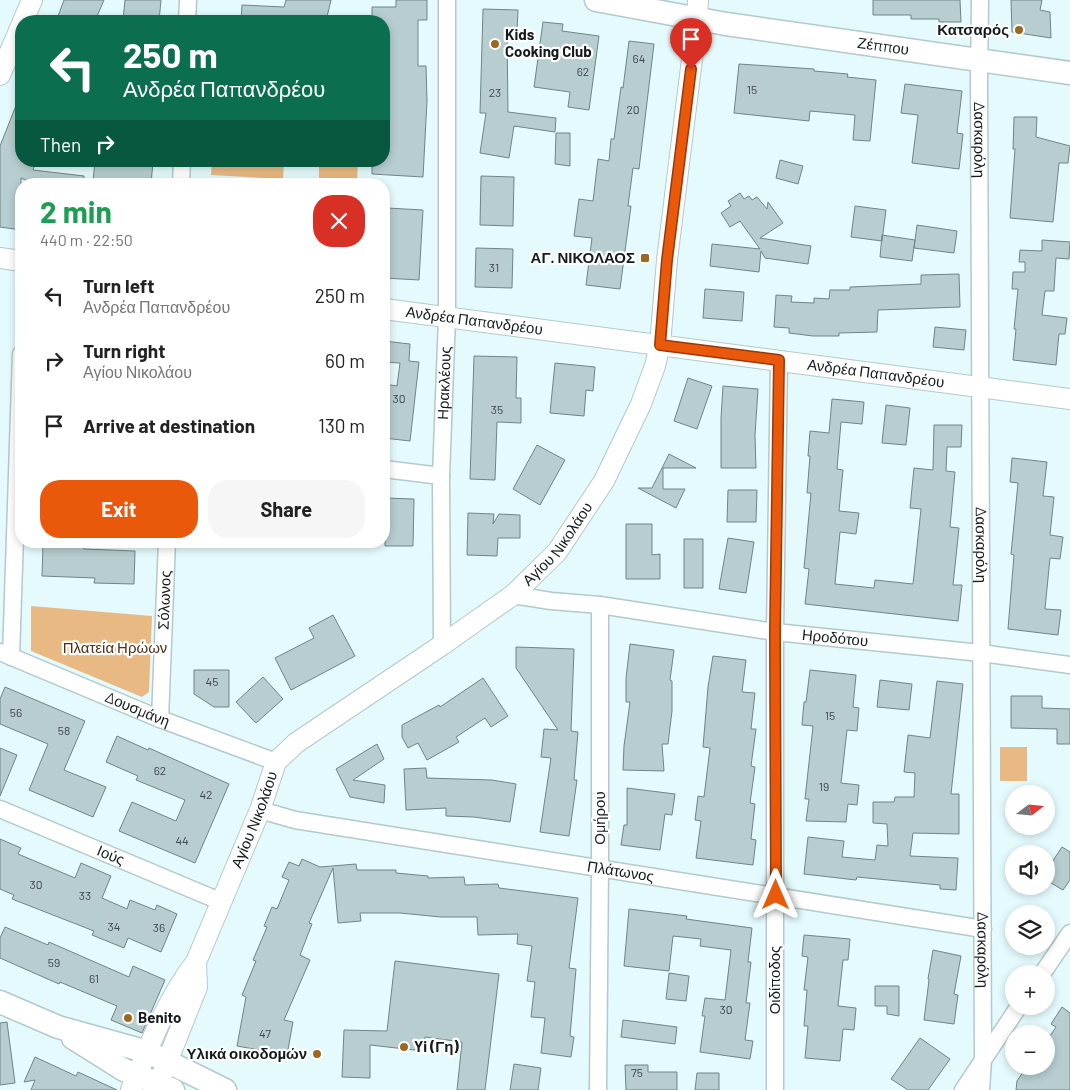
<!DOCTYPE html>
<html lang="en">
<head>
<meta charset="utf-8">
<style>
	:root { --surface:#fff; --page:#f6f6f6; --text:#222; --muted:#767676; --accent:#ea580c }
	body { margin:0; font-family:Barlow,sans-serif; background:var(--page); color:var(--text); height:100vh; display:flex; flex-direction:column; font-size:19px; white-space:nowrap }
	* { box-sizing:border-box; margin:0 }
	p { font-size:16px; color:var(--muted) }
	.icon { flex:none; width:28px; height:28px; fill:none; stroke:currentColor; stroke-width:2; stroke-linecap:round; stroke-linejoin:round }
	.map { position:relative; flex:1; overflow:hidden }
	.drawer { position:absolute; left:15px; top:178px; width:375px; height:370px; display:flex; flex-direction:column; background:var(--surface); border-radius:20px; box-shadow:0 2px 8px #0003 }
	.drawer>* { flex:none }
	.top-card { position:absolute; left:15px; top:15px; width:375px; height:152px; border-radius:20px; box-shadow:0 2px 8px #0003; background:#0b6e4f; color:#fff; overflow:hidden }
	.needle { width:32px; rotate:74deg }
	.buttons { position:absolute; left:1005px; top:785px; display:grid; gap:10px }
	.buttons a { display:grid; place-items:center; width:50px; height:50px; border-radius:50%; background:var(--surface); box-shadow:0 2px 8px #0003; font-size:25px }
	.pin { position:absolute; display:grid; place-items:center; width:42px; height:42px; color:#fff; margin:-51px -21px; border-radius:50% 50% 50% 0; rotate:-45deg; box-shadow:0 0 5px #0007 }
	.pin .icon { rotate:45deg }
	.me { position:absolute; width:55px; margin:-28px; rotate:0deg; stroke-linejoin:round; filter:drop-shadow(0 0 4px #0008) }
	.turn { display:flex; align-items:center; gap:18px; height:105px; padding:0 25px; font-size:22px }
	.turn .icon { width:65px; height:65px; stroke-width:2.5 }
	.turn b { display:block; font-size:35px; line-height:42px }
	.then { display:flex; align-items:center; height:48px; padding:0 25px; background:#0003; gap:10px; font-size:19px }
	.round { display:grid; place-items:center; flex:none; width:52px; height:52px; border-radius:20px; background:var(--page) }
	.overview { display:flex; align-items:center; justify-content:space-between; height:85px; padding:0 25px }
	h1 { font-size:30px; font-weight:700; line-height:38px; color:#1e9e55 }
	.primary-button { display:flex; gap:10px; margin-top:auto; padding:10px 25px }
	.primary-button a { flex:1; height:58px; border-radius:20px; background:var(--accent); color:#fff; font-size:20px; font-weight:700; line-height:58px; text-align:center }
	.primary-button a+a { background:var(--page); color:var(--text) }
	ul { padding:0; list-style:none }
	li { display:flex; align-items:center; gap:15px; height:65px; padding:0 25px }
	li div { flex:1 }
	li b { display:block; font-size:19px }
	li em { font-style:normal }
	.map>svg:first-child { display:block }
	.green { fill:#e8b982 }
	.building { fill:#b7cdcf; stroke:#6f8485 }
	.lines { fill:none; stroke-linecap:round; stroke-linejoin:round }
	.minor-casing { stroke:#b3c9cb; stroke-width:19 }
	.tertiary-casing { stroke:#b3c9cb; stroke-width:22 }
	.secondary-casing { stroke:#b3c9cb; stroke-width:25 }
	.minor { stroke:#fff; stroke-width:16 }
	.tertiary { stroke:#fff; stroke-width:20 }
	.secondary { stroke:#fff; stroke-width:22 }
	.route-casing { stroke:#983908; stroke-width:12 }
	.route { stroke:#ea580c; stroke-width:9 }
	.poi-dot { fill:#9c681f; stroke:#fff; stroke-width:2 }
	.labels { text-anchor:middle; stroke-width:4.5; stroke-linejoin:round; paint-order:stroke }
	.number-label { font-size:12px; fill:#3c4849 }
	.poi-label { font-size:15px; font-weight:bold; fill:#131b1c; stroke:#fff; text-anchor:end }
	.street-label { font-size:15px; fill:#131b1c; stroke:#fff }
	.park-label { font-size:15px; fill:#493318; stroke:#fff }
</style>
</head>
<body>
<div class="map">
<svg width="1070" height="1090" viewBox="0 0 1070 1090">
	<rect width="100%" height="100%" fill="#e4fafc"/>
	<path class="green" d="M212 161H284L283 179 211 175Z
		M319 161H358L357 184H319Z
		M31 606 152 616 149 692 142 697 31 651Z
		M1000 747H1027V781H1000Z"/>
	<path class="building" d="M64 0H104L95 21H63L57 19Z
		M125 0H161L159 21H123Z
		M286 0H331L326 21H284L269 17 268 21H241L242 5 284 7Z
		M396 0H427V20H418V66H426L427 101 423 177 372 174V161H384V21H372V7H396Z
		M873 0H960L961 22H939V19H911V15H873Z
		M1011 0H1042L1040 10 1050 12 1051 38 1012 32Z
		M483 9 518 10 517 31 507 30 508 112 556 118 555 132 514 126 509 158 480 153 486 113H480Z
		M543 22 563 24 562 31 599 36 589 110 568 107 570 92 534 87Z
		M629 41 654 44 639 169 633 168 628 206H631L620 289 586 285 592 238 574 236 579 199 593 201 598 159 609 161 611 139H614L621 87 623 88Z
		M739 64 814 69V71L848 74 847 77 876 80 870 141 853 140 855 115 810 111 809 121 734 113Z
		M905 84 962 91 957 133 963 134 959 169 912 163 918 115 901 113Z
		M21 93V161H36L33 170 84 176V184H34L21 178V230L0 227V146Z
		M1014 117H1037L1036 137 1070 146 1068 163H1059L1053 222 1010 218 1015 149H1013Z
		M556 133H570V166L555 164Z
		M780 160 803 166 798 184 776 178Z
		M95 161 153 162 151 184H119L93 181Z
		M481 176 514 177 513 226 480 225Z
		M740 193 744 199 749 196 752 200 757 197 767 209 768 202 783 223 760 238 811 246 808 264 765 258 761 251 759 272 710 266 712 244 760 249 740 221 730 227 721 213 731 206 728 201Z
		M855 206 886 210 882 241 851 237Z
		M387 208 423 210 419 280 384 278Z
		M917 225 957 231 954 253 914 248Z
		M882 235 915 240 912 261 880 257Z
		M1042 240 1070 242 1069 259 1056 258 1054 291H1045L1042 315 1067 318 1065 334H1059L1056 365 1013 360 1016 329H1014L1018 289H1012L1013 272H1025V262H1019L1020 250 1042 251Z
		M476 248 513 249 512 288 475 287Z
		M959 274 960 307 878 310 877 332 839 333V336H813L789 333V328L774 327 776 295 792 296 791 302 814 303V298L829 299 830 290H850V287L921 284V275Z
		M705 289 744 292 742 321 703 318Z
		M935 327 966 330 964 350 933 347Z
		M384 341 410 344 409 361 419 362 410 441 384 438V384L397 386 400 363 384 362Z
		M474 356 517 357 516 398H521V423L497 422 495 480 470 479Z
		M555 363 595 367 593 391 586 390 584 416 550 413Z
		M688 378 712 386 697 429 674 421Z
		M723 386 758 389 755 435 756 468H721V418Z
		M832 399 864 402 862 424 841 422 837 469 843 470 839 511 859 513 856 534 840 532 835 584 874 588 875 580 913 584 921 509 910 508 914 468 933 470 934 425H962L961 447H947L946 471 955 472 950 527 959 528 953 585H962L958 621 805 604 809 569 804 568 811 493H807L810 456H808L810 431 829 433Z
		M886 405 910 408 906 445 882 443Z
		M537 445 565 460 540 505 513 489Z
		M669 454 696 468H663V489H685L676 508 638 488H652Z
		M1012 458 1047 462 1043 496 1054 497 1050 535 1063 537 1060 559 1050 558 1045 609 1061 610 1058 635 1008 629 1014 555 1011 554 1018 483 1010 482Z
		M728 490H757L756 522H727Z
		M385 498 414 499 413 546H385Z
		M468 513 494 514 493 524 499 514 520 515V538H498L497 556 467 555Z
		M626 524H652V555L660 554V579H626Z
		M728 538 754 542 746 593 719 589Z
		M684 539H703V588H684Z
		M43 545 84 546V549L135 551 134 584 94 583 95 578 42 576Z
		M333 615 355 656 291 690 275 658 314 638 309 628Z
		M630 644 674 650 670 680 672 681V711L668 744H662L664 771 623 770 624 746 630 702H626V678Z
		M516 647 574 649 571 731 578 732 574 780H577L569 836 540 832 551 758 541 757 544 729 558 730 516 668Z
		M713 656 746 660 742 692 755 693 751 729H756L751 766 755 767 750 803 755 804 751 839 756 840 753 865 696 858 701 821 695 820 698 796 704 797 710 748 703 747 708 687Z
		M194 670H229V707H214L194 694Z
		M810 670 856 675 853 707 859 708 857 731 847 730 841 783 859 785 857 805 848 804 846 822 806 821 809 799H805L813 726 802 725 804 702H806Z
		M263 677 283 699 256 723 236 702Z
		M483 678 508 716 491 727 485 718 456 737 459 742 427 760 418 743 408 748 402 737V725L439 705 440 707Z
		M880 680 912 684 909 710 877 707Z
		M937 681 963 684 951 794H959V834L913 833 910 856 958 858 956 890 940 889V885L857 877 856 880 804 874 808 837 844 841 842 857 875 860 877 845 888 846 887 824 873 823V802H894L895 797H914L915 773 904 772 908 735 930 738Z
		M5 687 85 721 64 770 106 787 93 817 29 790 48 744 0 724V699Z
		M1011 696H1042V708L1070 709V744H1057V729L1011 728Z
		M117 736 148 750 149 748 229 784 195 863 119 831 132 802 176 821 185 800 136 780 138 776 106 762Z
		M377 744 384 759 353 780 385 785 384 803 350 797 336 769Z
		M0 748 17 755 0 796Z
		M426 768 427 778 492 780 516 784 510 822 474 817 446 816V808L406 810 404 769Z
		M627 788 675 794 672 815 665 814 660 850 621 845 624 825H627Z
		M0 839 21 848 18 854 75 878 81 863 111 876 102 898 127 909 130 900 155 910 157 905 177 914 161 952 128 938 124 948 92 935 94 931 12 899 14 895 0 889Z
		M1062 847 1070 852V880L1063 890 1051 883 1052 862Z
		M302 859 320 867 356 864 357 870H396V873L428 876V878L464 877 465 885 498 884 499 888 578 898 569 968 576 969 570 1036 574 1037 571 1057 541 1053 545 1018 531 1017 535 982 527 981 532 946 517 944 518 934 478 935 477 917H441L400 913H360L361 921 338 923 333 868 309 923 312 924 300 955 310 960 284 1020 293 1022 287 1055 237 1046 246 997 242 995 256 961 253 960 267 927 264 926 272 907 277 909 289 880 282 877 289 862 299 866Z
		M629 909 687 916 686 919 752 928 748 962H751L746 1003H750L745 1040 753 1041 750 1059 700 1052 705 1016H702L705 998 725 1000 731 950 700 946 701 939 673 936 669 971 624 966Z
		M5 927 48 945 49 942 129 977 133 966 165 980 142 1033 111 1020 117 1006 60 982 59 984 0 958V938Z
		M804 935 850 939 848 960H843L838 1006 856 1008 854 1030 843 1029 840 1061 805 1058 808 1026H804L807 990H804L808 957 802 956Z
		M933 950 961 956 954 994 958 995 954 1024 924 1020 929 980 928 979Z
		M395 961 499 974 485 1090H457L462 1042 425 1037 423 1051 370 1045V1078L342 1077 344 1030 387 1031Z
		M669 973 689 976 686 1001 666 999Z
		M875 986H899V1016L887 1014V1006H875Z
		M1062 1007 1070 1013V1090H1016L1017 1081 1027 1066H1046V1042L1056 1027 1051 1024Z
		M623 1020 677 1027 675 1044 621 1037Z
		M7 1022 15 1083 0 1085V1023Z
		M920 1038 950 1059 928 1090H908L891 1079Z
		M35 1057 76 1076 78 1072 117 1090H31L35 1080 24 1082Z
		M514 1064 541 1068 538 1090H510Z
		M625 1065H648V1072H677V1090H626Z
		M697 1073H719V1090H695Z"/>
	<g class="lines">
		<g class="minor-casing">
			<g id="minor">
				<path id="s1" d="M980 0 979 81 983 1059 981 1090"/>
				<path d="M187 21 188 0"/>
				<path d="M181 184 182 161"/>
				<path d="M384 469 441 476"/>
				<path id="s2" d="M513 595 551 601 600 605 775 632 981 653 1070 665"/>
				<path id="s3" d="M442 645 441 476 447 317V0"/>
				<path id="s4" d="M0 652 160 719 276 762"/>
				<path d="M11 657 21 354"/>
				<path id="s5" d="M160 719 167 541"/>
				<path id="s6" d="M0 809 222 902"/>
				<path id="s7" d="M260 810 295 820 983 929"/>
				<path d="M1042 974 1070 933"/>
				<path d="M598 1090 600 867V605"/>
				<path d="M775 1090V632L779 360"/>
				<path d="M963 1090 1019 1006"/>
			</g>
		</g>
		<g class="tertiary-casing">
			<g id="tertiary">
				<path d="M23 21 32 0"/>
				<path d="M0 75 21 26"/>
				<path d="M0 258 21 261"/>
				<path id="s8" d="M384 309 1070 399"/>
				<path id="s9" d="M131 1090C149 1046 167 999 196 962L260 810 276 762 296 743 442 645 513 595 557 552 604 481 641 404 655 366 660 345 667 260 697 19 698 0"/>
				<path d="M156 1090 197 987 196 962"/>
			</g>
		</g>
		<g class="secondary-casing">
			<g id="secondary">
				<path id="s10" d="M596 0 726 24 1070 73"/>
				<path d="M0 1002 58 1027 148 1052 225 1090"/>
				<path d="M73 1038 124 1070 173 1090"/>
			</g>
		</g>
		<use href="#minor" class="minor"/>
		<use href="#tertiary" class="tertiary"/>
		<use href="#secondary" class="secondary"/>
	</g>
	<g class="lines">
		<g class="route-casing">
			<path id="route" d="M691 69 667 260 660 345 779 360 775 632 776 895"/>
		</g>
		<use href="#route" class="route"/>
	</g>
	<g class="poi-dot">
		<circle cx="1019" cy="30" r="5"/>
		<circle cx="495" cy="44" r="5"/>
		<rect x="640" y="253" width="10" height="10" rx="2.5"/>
		<circle cx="128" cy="1018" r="5"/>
		<circle cx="404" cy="1047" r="5"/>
		<circle cx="317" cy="1054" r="5"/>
	</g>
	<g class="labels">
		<g class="number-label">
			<text x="639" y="63">64</text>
			<text x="583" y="76">62</text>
			<text x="752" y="94">15</text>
			<text x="495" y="97">23</text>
			<text x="633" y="114">20</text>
			<text x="494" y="272">31</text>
			<text x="399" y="403">30</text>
			<text x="497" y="414">35</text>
			<text x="212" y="686">45</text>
			<text x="16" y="717">56</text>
			<text x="830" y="720">15</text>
			<text x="64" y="735">58</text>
			<text x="160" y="775">62</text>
			<text x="824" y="791">19</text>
			<text x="206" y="799">42</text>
			<text x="182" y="845">44</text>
			<text x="36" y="889">30</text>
			<text x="85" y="900">33</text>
			<text x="114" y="931">34</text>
			<text x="159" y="932">36</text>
			<text x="54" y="967">59</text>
			<text x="94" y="983">61</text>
			<text x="726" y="1014">30</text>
			<text x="265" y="1038">47</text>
			<text x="637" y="1077">75</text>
		</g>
		<g class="poi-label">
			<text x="1009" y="35">Κατσαρός</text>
			<text x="505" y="40" text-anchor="start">Kids<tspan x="505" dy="17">Cooking Club</tspan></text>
			<text x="635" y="263">ΑΓ. ΝΙΚΟΛΑΟΣ</text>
			<text x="138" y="1023" text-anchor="start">Benito</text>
			<text x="414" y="1052" text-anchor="start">Yi (Γη)</text>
			<text x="307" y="1059">Υλικά οικοδομών</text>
		</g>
		<g class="street-label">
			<text dy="5" stroke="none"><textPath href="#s10" startOffset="291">Ζέππου</textPath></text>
			<text dy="5" stroke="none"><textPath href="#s1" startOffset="140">Δασκαρόλη</textPath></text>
			<text dy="5" stroke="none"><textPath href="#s8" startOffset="91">Ανδρέα Παπανδρέου</textPath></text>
			<text dy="5" stroke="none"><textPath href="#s8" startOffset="496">Ανδρέα Παπανδρέου</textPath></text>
			<text dy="5" stroke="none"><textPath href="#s3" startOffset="262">Ηρακλέους</textPath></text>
			<text dy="5" stroke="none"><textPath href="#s9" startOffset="718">Αγίου Νικολάου</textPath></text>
			<text dy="5" stroke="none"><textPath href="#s1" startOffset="545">Δασκαρόλη</textPath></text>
			<text dy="5" stroke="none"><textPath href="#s5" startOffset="119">Σόλωνος</textPath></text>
			<text dy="5" stroke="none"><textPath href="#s2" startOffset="325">Ηροδότου</textPath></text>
			<text dy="5" stroke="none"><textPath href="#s4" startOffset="149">Δουσμάνη</textPath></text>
			<text transform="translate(600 818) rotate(-90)" y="5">Ομήρου</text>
			<text dy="5" stroke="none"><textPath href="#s9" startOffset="298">Αγίου Νικολάου</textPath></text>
			<text dy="5" stroke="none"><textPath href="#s6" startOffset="120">Ιούς</textPath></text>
			<text dy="5" stroke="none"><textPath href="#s7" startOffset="366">Πλάτωνος</textPath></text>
			<text dy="5" stroke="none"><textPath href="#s1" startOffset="950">Δασκαρόλη</textPath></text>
			<text transform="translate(775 980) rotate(-90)" y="5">Οιδίποδος</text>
		</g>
		<g class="park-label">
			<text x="115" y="653">Πλατεία Ηρώων</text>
		</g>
	</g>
</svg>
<div class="buttons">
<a><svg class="needle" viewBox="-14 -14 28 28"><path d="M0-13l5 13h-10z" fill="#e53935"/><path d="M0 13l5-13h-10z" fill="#767676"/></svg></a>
<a><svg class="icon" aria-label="sound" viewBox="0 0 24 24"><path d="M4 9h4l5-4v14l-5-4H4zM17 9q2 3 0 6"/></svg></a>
<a><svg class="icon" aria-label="layers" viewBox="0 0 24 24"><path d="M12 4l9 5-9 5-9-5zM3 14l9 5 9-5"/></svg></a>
<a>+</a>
<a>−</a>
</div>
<div class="pin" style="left:691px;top:69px;background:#d93025"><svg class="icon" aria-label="arrive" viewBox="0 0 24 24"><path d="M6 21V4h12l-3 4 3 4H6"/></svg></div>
<svg class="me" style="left:776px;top:895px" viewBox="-20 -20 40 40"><path d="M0-17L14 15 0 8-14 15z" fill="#ea580c" stroke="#fff" stroke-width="4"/></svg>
<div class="top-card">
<div class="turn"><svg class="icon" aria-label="left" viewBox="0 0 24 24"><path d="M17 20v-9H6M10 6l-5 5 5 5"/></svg><div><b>250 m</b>Ανδρέα Παπανδρέου</div></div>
<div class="then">Then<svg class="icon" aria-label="right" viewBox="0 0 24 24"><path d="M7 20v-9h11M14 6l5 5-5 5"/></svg></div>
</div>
<section class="drawer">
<div class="overview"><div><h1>2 min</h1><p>440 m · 22:50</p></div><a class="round" style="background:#d93025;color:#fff"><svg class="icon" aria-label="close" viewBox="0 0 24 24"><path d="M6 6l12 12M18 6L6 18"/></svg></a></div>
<ul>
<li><svg class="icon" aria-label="left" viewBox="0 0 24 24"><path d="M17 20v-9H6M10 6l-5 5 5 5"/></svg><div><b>Turn left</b><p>Ανδρέα Παπανδρέου</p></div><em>250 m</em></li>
<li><svg class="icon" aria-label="right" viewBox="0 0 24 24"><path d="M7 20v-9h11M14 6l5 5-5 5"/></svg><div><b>Turn right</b><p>Αγίου Νικολάου</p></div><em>60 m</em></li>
<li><svg class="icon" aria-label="arrive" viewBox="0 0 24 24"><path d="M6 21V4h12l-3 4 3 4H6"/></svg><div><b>Arrive at destination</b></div><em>130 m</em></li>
</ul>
<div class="primary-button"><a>Exit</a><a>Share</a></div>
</section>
</div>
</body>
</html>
